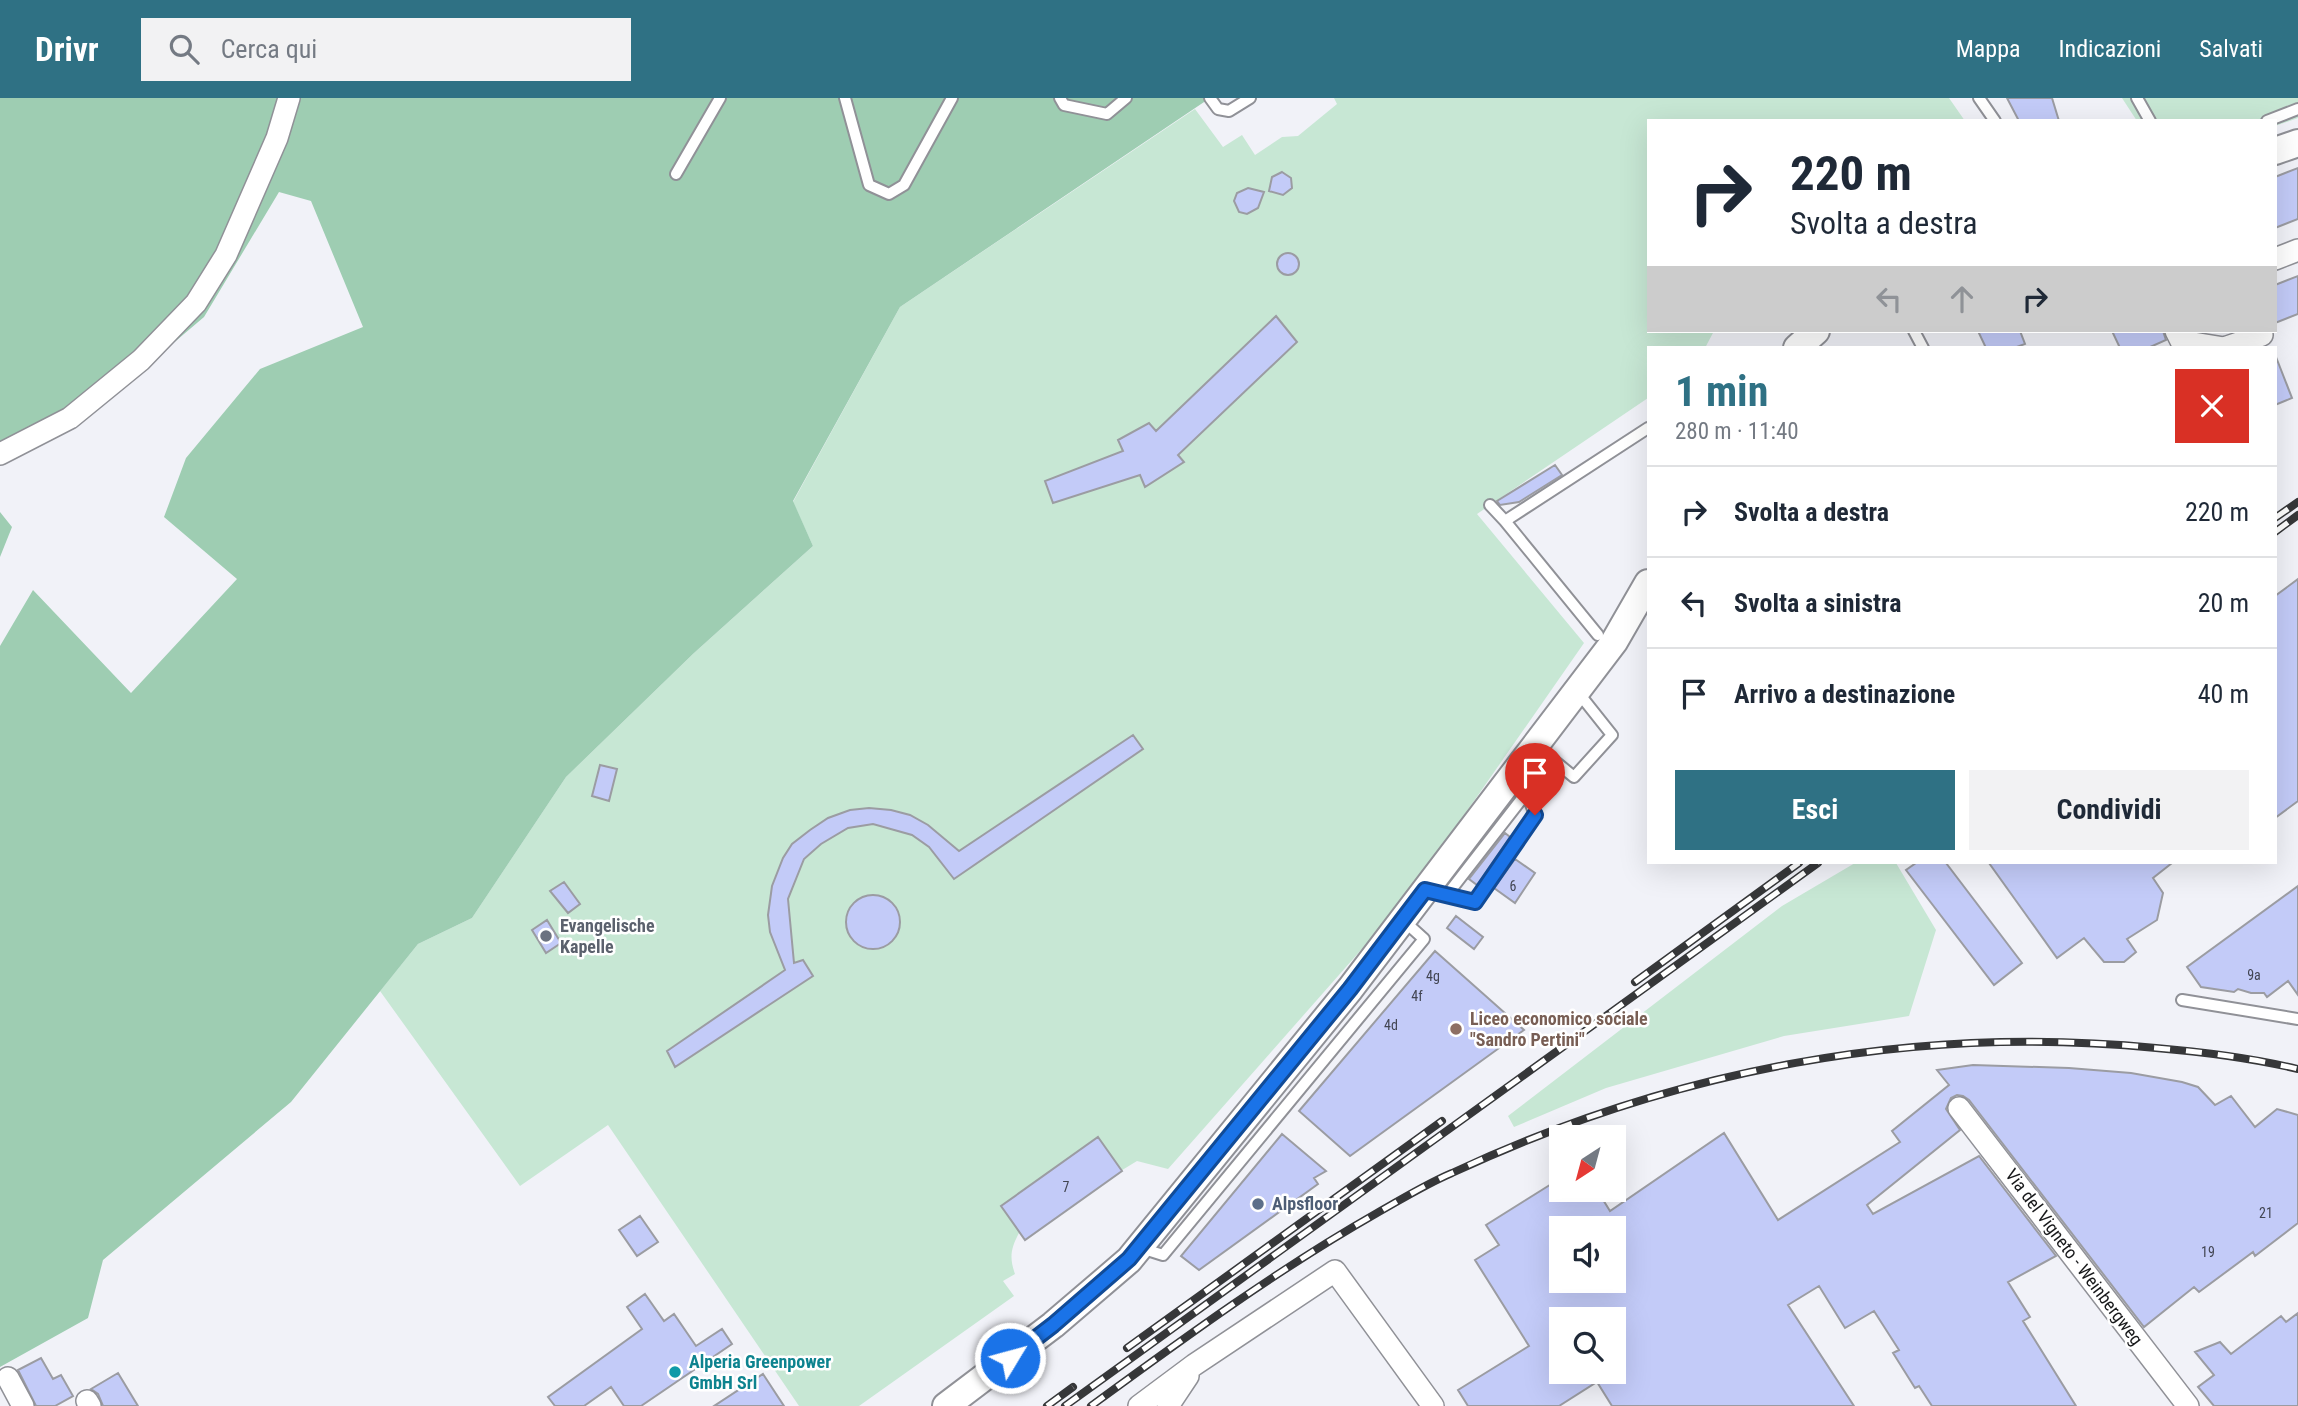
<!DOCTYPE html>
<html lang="it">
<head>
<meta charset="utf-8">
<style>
	:root { --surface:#fff; --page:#f2f2f3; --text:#1f2937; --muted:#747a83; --line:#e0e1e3; --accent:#2f7184 }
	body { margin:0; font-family:"Roboto Condensed",sans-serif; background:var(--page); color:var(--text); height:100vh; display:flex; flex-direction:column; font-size:26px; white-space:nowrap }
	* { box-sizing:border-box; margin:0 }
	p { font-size:23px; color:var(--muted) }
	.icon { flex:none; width:38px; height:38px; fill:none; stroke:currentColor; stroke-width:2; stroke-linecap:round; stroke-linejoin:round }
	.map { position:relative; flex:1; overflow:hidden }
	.drawer { position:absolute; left:1647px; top:248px; width:630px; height:518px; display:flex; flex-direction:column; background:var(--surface); border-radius:0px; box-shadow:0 7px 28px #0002 }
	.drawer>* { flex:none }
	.top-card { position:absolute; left:1647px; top:21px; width:630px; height:214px; border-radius:0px; box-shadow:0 7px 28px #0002; background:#fff; color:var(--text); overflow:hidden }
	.needle { width:46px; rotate:216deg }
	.buttons { position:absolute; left:1549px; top:1027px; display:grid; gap:14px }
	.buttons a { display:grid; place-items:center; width:77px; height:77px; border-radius:0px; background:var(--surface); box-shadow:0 7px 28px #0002; font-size:35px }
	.pin { position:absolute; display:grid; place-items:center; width:60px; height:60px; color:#fff; margin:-72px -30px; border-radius:50% 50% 50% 0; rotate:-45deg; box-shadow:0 0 7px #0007 }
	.pin .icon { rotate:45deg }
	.me { position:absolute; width:77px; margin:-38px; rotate:53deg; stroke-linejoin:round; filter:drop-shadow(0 0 5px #0008) }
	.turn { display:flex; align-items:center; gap:24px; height:147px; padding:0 28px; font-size:32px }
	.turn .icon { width:91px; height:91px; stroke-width:2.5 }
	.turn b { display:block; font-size:49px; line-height:60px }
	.lanes { display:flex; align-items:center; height:66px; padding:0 28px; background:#0003; justify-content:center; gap:35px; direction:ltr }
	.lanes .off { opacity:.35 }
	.round { display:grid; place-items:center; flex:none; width:74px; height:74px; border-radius:0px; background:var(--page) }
	.head { display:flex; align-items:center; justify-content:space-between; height:119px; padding:0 28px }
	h1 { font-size:42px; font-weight:700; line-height:52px; color:var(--accent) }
	.primary-button { display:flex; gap:14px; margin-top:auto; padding:14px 28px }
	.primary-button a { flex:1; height:80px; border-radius:0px; background:var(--accent); color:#fff; font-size:28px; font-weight:700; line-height:80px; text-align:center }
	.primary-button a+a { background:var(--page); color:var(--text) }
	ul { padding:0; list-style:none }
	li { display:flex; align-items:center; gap:21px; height:91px; padding:0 28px; border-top:2px solid var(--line) }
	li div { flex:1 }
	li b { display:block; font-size:26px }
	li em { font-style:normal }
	header { display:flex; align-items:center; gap:42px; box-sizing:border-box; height:98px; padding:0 35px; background:var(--accent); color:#fff }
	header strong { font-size:33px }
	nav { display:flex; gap:38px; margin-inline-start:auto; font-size:24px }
	.search { width:490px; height:63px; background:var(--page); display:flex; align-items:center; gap:18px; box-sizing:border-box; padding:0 24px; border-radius:0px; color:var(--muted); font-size:26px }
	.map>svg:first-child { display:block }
	.green { fill:#c7e7d4 }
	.forest { fill:#9ecdb2 }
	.building { fill:#c3cbf8; stroke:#9b9ca2; stroke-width:2; fill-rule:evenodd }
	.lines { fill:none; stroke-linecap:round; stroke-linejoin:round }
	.service-casing { stroke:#909197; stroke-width:14 }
	.minor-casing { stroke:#909197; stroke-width:24 }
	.tertiary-casing { stroke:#909197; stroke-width:30 }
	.service { stroke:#fff; stroke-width:10 }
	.minor { stroke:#fff; stroke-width:21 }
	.tertiary { stroke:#fff; stroke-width:26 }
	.rail-casing { stroke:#363739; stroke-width:8 }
	.rail { stroke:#fff; stroke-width:5; stroke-dasharray:16; stroke-linecap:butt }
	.route-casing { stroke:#114b97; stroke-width:18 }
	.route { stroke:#1a73e8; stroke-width:12 }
	.worship-dot { fill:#6b7280; stroke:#fff; stroke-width:2.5 }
	.education-dot { fill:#8d6e63; stroke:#fff; stroke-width:2.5 }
	.service-dot { fill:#5c6f8a; stroke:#fff; stroke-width:2.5 }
	.culture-dot { fill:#0f9aa8; stroke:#fff; stroke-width:2.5 }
	.labels { text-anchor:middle; stroke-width:5; stroke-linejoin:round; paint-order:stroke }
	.number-label { font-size:14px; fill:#424552 }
	.worship-label { font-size:18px; font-weight:bold; fill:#5b616d; stroke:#fff; text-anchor:start }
	.education-label { font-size:18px; font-weight:bold; fill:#785e54; stroke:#fff; text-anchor:start }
	.service-label { font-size:18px; font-weight:bold; fill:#4e5e75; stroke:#fff; text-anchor:start }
	.street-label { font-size:18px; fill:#17181a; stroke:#fff }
	.culture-label { font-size:18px; font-weight:bold; fill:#0d838f; stroke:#fff; text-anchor:start }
</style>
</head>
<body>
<header>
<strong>Drivr</strong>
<div class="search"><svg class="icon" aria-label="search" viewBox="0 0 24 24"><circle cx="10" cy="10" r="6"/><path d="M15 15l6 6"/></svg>Cerca qui</div>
<nav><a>Mappa</a><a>Indicazioni</a><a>Salvati</a></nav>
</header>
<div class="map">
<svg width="2298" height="1308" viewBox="0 0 2298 1308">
	<rect width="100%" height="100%" fill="#f1f2f8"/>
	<path class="green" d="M1334 0H1949L1965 23H1648V233H1714L1705 250H1648V300L1477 416 1584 545 1405 802 1168 1071 1137 1063 1019 1135C1011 1150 1009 1159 1015 1176L1003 1183 1014 1198 859 1308H799L608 1027 520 1088 380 893 418 846 472 820 566 679 694 555 813 448 793 404 900 209 1195 11 1223 49 1242 37 1255 57 1282 39 1298 38 1337 6Z
		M2122 0H2298V20L2275 28V23H2137Z
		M1855 765H1896L1936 832 1909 918 1784 938 1606 990 1514 1029 1508 1018 1782 808Z"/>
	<path class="forest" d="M0 0H1210L900 209 793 403 813 448 694 555 566 679 472 820 418 846 291 1004 103 1162 88 1220 0 1269V548L33 492 131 595 237 481 164 419 186 360 260 271 363 229 311 103 279 94 204 219 71 332 0 366Z
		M0 414 12 429 0 459Z"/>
	<path class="building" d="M2007 0H2052L2059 23H2019Z
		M2298 70V121L2275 130V79Z
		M1282 74 1291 80 1292 90 1283 97 1269 93 1272 79Z
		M1248 90 1264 94 1258 110 1247 116 1239 114 1234 103 1237 95Z
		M1277 166a11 11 0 1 1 22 0a11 11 0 1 1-22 0Z
		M2298 178V216L2275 225V187Z
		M1276 218 1297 244 1178 357 1184 364 1145 389 1140 377 1053 405 1045 383 1123 353 1118 342 1149 325 1156 333Z
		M1978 233H2020L2025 246 2014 250H1986Z
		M2112 233H2163L2166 242 2148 250H2120Z
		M2276 259 2292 300 2275 307V260Z
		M1555 367 1562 377 1519 404 1500 407 1497 403Z
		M2298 481V703L2275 720V498Z
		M1133 637 1143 651 954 781 929 749 912 737 873 726 848 730 821 746 804 761 788 801 794 865 803 862 813 878 675 969 667 953 785 872 770 834 768 817 772 788 783 760 792 746 810 732 828 720 850 712 869 710 891 712 910 717 928 727 959 753Z
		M600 667 617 671 609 703 592 698Z
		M1505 735 1510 739 1477 787 1469 781Z
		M1515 761 1535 775 1515 805 1494 790Z
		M1916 765H1946L2022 865 1994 887 1906 772Z
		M1989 765H2172L2153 780 2163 795 2157 822 2127 841 2136 854 2124 864H2104L2084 840 2057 860Z
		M564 784 580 806 568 815 550 793Z
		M2298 788V897L2288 883 2267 899 2264 895H2251L2238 891 2234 894 2201 889 2187 869Z
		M846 824a27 27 0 1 1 54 0a27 27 0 1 1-54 0Z
		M1456 818 1483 839 1474 851 1447 830Z
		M547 822 561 845 546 855 532 832Z
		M1435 853 1524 932 1350 1058 1299 1013Z
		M1973 967 2069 970 2131 975 2182 984 2198 989 2215 1007 2231 998 2255 1029 2277 1011 2298 1017V1125L2255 1158 2253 1154 2199 1194 2194 1189 2144 1229 1969 1002 1963 998 1957 997 1951 1000 1946 1011 1960 1032 1867 1107 1873 1116 1979 1058 2056 1158 2008 1184 2030 1219 2023 1223 2076 1308H1932L1919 1288 1915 1290 1893 1255 1899 1252 1874 1213 1845 1230 1819 1188 1788 1207 1854 1308H1612L1597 1284 1559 1308H1468L1458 1292 1529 1248 1475 1162 1499 1147 1486 1127 1561 1080V1092H1597L1610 1113 1724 1035 1778 1122 1900 1044 1892 1033 1949 987 1937 972ZM1561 1130H1614V1183H1561ZM1561 1222H1614V1274H1561Z
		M1282 1036 1326 1073 1314 1080 1318 1086 1199 1172 1181 1158Z
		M1098 1039 1122 1073 1025 1142 1001 1108Z
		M640 1118 658 1144 637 1158 619 1132Z
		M645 1196 664 1223 674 1216 696 1248 722 1231 732 1246 641 1308H624L611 1289 584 1308H555L548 1299 642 1231 627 1209Z
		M2298 1215V1308H2214L2198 1289 2214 1277 2195 1254 2220 1244 2231 1256 2281 1218 2286 1224Z
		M41 1260 53 1281 61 1277 73 1298 55 1308H36L18 1272Z
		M118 1275 138 1308H103L98 1296 91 1291Z
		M763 1276 784 1308H714Z"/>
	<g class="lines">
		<g class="service-casing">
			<path id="service" d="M845 0 869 87 889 96 904 87 952 0
				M1060 0 1064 7 1107 16 1126 0
				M1210 0 1218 11 1229 13 1250 0
				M1979 0 1995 23
				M2137 0 2150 23
				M2267 23 2298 11
				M676 76 720 0
				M1914 233 1923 250
				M1490 407 1505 423
				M1598 537 1505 423 1648 330
				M1535 647 1574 679 1612 637 1577 593
				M1428 793 1475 804 1535 717 1519 674
				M1447 797 1527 694
				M2182 902 2298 921
				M1141 1150 1163 1157 1424 841 1404 823"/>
		</g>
		<g class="minor-casing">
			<path id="minor" d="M2275 161 2298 152
				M2176 233 2181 243 2224 250 2262 237
				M0 356 70 320 141 262 196 205 226 157 277 40 289 0
				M1959 1010 2188 1308
				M8 1280 23 1308
				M87 1303 90 1308
				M1139 1308 1194 1267 1335 1173 1433 1308
				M1168 1308 1188 1278"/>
		</g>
		<g class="tertiary-casing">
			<path id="tertiary" d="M2275 53 2298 45
				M1797 250 1816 233
				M946 1308 1053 1227 1129 1162 1350 891 1614 544 1648 485"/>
		</g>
		<use href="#service" class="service"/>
		<use href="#minor" class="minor"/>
		<use href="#tertiary" class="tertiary"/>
		<g class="rail-casing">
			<path id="rail" d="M2275 420 2298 404
				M2275 434 2298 417
				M1635 884 1799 765
				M1127 1250 1442 1023
				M1047 1308 1073 1289
				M1065 1308 1818 765
				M1091 1308C1184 1240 1277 1172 1377 1115 1402 1101 1426 1086 1452 1075 1672 972 1914 926 2156 950 2204 954 2251 960 2298 971"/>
		</g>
		<use href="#rail" class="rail"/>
	</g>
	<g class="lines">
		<g class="route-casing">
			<path id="route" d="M1010 1260 1053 1227 1129 1161 1350 891 1425 792 1475 804 1535 717"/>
		</g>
		<use href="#route" class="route"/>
	</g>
	<circle class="worship-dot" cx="546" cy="838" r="7"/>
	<circle class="education-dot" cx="1456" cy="931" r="7"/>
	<circle class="service-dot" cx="1258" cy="1106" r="7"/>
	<circle class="culture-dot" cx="675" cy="1274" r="7"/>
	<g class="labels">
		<g class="number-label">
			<text x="1513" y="793">6</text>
			<text x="2254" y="882">9a</text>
			<text x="1433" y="883">4g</text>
			<text x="1417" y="903">4f</text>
			<text x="1391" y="932">4d</text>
			<text x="1066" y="1094">7</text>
			<text x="2266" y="1120">21</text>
			<text x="2208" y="1159">19</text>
		</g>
		<g class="worship-label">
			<text x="560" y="834">Evangelische<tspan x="560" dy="21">Kapelle</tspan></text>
		</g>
		<g class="education-label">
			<text x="1470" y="927">Liceo economico sociale<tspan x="1470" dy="21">"Sandro Pertini"</tspan></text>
		</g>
		<g class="service-label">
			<text x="1272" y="1112">Alpsfloor</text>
		</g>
		<g class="street-label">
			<text transform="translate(2074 1159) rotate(53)" y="6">Via del Vigneto - Weinbergweg</text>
		</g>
		<g class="culture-label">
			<text x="689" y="1270">Alperia Greenpower<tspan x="689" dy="21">GmbH Srl</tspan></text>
		</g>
	</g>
</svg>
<div class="buttons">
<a><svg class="needle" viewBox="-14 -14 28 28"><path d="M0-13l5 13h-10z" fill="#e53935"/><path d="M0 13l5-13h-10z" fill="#747a83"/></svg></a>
<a><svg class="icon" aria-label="sound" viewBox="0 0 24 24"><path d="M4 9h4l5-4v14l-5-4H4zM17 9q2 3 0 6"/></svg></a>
<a><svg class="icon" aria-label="search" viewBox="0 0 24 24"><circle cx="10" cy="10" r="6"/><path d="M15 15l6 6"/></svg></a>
</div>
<div class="pin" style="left:1535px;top:717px;background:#d93025"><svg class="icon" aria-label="arrive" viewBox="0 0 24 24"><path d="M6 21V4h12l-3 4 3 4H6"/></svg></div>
<svg class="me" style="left:1010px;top:1260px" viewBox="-20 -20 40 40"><circle r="17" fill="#1a73e8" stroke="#fff" stroke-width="3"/><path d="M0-11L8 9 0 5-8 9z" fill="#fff"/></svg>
<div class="top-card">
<div class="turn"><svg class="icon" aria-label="right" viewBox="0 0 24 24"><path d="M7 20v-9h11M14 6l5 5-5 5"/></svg><div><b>220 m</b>Svolta a destra</div></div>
<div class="lanes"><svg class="icon off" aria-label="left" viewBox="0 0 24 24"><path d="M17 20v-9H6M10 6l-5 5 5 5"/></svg><svg class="icon off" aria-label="ahead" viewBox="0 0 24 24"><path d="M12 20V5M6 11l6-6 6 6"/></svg><svg class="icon" aria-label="right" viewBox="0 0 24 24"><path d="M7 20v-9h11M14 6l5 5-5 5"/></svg></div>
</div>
<section class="drawer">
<div class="head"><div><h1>1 min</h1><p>280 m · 11:40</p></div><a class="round" style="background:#d93025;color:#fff"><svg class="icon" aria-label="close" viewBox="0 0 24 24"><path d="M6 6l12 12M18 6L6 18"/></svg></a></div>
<ul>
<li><svg class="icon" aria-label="right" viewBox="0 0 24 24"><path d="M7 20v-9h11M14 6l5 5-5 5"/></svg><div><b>Svolta a destra</b></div><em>220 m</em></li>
<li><svg class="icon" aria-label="left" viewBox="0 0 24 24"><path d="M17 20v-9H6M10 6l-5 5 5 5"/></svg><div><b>Svolta a sinistra</b></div><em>20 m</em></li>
<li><svg class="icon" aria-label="arrive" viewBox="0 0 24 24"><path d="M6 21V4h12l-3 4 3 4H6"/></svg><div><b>Arrivo a destinazione</b></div><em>40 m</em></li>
</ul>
<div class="primary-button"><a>Esci</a><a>Condividi</a></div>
</section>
</div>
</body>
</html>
